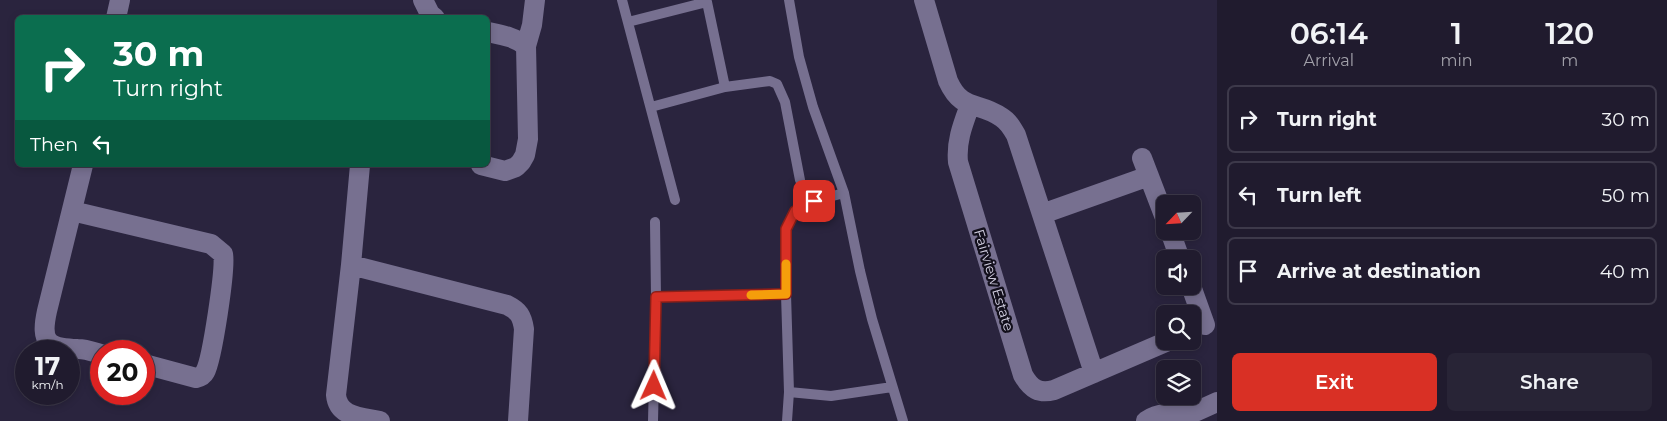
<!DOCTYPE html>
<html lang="en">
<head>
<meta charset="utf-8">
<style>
	:root { --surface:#201b2e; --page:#282436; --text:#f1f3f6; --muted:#a2a1aa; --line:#3d394a; --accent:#d93025 }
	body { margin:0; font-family:Montserrat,sans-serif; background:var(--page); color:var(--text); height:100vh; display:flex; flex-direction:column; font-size:19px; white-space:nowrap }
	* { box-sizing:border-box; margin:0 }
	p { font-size:16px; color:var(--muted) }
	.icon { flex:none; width:28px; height:28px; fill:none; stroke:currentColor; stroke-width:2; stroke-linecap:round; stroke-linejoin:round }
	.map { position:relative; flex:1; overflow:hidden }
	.side { display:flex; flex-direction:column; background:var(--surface); width:450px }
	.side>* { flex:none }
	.top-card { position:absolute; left:15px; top:15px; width:475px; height:152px; border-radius:8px; box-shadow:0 2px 8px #0003,0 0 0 1px var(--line); background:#0b6e4f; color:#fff; overflow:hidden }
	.needle { width:32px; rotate:245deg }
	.controls { position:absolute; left:1156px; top:195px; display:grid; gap:10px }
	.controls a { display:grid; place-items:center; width:45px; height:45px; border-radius:8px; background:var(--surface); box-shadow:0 2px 8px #0003,0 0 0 1px var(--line); font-size:25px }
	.speed { position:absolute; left:15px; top:340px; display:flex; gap:10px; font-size:25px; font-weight:700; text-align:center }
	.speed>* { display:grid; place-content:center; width:65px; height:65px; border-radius:50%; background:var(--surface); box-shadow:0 2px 8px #0003,0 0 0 1px var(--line); line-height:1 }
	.speed small { font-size:12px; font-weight:400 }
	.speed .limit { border:8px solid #d22; background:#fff; color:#111 }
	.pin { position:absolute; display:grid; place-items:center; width:42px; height:42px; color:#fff; margin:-21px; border-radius:10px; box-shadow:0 2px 8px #0006 }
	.me { position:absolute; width:55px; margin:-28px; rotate:1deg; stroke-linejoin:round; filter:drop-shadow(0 0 4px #0008) }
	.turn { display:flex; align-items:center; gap:18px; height:105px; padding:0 15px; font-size:22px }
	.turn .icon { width:65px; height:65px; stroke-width:2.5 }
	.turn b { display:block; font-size:35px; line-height:42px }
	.then { display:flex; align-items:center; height:48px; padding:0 15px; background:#0003; gap:10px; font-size:19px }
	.eta { display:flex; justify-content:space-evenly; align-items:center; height:85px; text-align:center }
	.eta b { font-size:30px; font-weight:600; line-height:35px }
	.primary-button { display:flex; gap:10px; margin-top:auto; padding:10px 15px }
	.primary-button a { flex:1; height:58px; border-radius:8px; background:var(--accent); color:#fff; font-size:20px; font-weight:600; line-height:58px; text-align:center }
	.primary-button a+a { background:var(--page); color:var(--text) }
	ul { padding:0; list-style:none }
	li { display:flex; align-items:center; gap:15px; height:68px; margin:0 10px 8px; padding:0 5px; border:2px solid var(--line); border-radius:8px }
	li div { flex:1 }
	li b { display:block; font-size:19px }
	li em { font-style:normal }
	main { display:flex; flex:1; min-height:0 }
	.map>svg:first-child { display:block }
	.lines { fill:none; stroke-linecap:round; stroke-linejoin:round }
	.lane { stroke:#777090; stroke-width:10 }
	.street { stroke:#777090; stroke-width:20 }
	.route-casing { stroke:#8d1f18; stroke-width:12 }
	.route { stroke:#d93025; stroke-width:9 }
	.slow { stroke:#f59e0b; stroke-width:9 }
	.labels { text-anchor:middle; stroke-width:4.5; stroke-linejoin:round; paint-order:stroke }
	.street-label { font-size:14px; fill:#d3d0e2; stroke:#120f1b }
</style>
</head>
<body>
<main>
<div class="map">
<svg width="1217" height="421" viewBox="0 0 1217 421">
	<rect width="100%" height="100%" fill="#2a243e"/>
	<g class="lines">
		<path class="lane" d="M622 0 675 200
			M789 0 799 57 813 107 844 193 860 271 872 319 903 421
			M628 22 707 2 706 0
			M725 87 770 81 777 84 785 102 800 180
			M651 107 725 87 707 2
			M656 297 786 294
			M789 392 831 396 892 387
			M653 421 656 297 655 222
			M787 421 789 392 786 294V229L793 214 799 208 814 201 844 193"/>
		<path class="street" d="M423 0 430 14 435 18
			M924 0 948 81C962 112 978 101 1001 117 1008 121 1012 128 1016 135L1094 373
			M116 18 120 0
			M488 32C502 35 515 37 526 46
			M970 105C963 124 956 141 958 162L1023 375C1031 389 1039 394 1054 390L1168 341
			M1142 158 1165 218
			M83 165 47 311C40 343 48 348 78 349 86 349 94 352 101 354
			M360 165 351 265 336 395C338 417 361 417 380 421
			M481 165 505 171 516 167 521 162 525 155 528 139 526 46 532 25 535 0
			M72 211 211 244 223 254C226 268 212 360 205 372 203 376 200 377 196 378L144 364
			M1042 214 1149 176
			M1170 231 1180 259
			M351 265 507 305C519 311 522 316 524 329L518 421
			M1191 286 1205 325
			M1146 421C1159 412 1171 413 1186 416
			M1179 421 1186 416 1217 402"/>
	</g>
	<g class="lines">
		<g class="route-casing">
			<path id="route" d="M654 386 656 297 786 294V229L795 211 814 201"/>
		</g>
		<use href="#route" class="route"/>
		<path class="slow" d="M751 295 786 294V264"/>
	</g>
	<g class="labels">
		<g class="street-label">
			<text transform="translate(994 280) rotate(73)" y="5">Fairview Estate</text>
		</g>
	</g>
</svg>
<div class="controls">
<a><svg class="needle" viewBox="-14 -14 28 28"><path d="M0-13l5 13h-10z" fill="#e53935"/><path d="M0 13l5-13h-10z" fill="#a2a1aa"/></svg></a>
<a><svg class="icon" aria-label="sound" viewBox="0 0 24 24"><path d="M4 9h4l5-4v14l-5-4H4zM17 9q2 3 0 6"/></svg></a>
<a><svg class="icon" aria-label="search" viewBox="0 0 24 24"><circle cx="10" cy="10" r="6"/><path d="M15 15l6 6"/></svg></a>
<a><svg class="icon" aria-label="layers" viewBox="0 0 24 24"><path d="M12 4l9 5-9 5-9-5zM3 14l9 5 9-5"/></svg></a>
</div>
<div class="speed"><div>17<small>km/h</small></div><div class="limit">20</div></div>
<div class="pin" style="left:814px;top:201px;background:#d93025"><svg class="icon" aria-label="arrive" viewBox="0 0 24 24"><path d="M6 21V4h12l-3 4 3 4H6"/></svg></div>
<svg class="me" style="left:654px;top:386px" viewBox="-20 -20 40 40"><path d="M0-17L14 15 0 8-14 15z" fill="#d93025" stroke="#fff" stroke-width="4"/></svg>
<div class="top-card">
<div class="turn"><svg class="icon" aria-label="right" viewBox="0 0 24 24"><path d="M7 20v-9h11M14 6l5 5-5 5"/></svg><div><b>30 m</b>Turn right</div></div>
<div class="then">Then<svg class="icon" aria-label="left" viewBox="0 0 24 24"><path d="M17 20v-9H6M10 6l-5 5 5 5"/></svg></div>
</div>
</div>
<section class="side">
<div class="eta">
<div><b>06:14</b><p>Arrival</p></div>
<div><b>1</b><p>min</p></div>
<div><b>120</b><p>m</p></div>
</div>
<ul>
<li><svg class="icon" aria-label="right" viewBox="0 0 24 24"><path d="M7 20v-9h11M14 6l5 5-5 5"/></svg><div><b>Turn right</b></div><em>30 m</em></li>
<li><svg class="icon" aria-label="left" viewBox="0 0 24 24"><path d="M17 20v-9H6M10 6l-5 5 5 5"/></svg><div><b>Turn left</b></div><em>50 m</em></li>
<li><svg class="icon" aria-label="arrive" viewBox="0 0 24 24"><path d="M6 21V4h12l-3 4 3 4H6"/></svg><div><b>Arrive at destination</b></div><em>40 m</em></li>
</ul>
<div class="primary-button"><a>Exit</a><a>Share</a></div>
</section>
</main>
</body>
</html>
